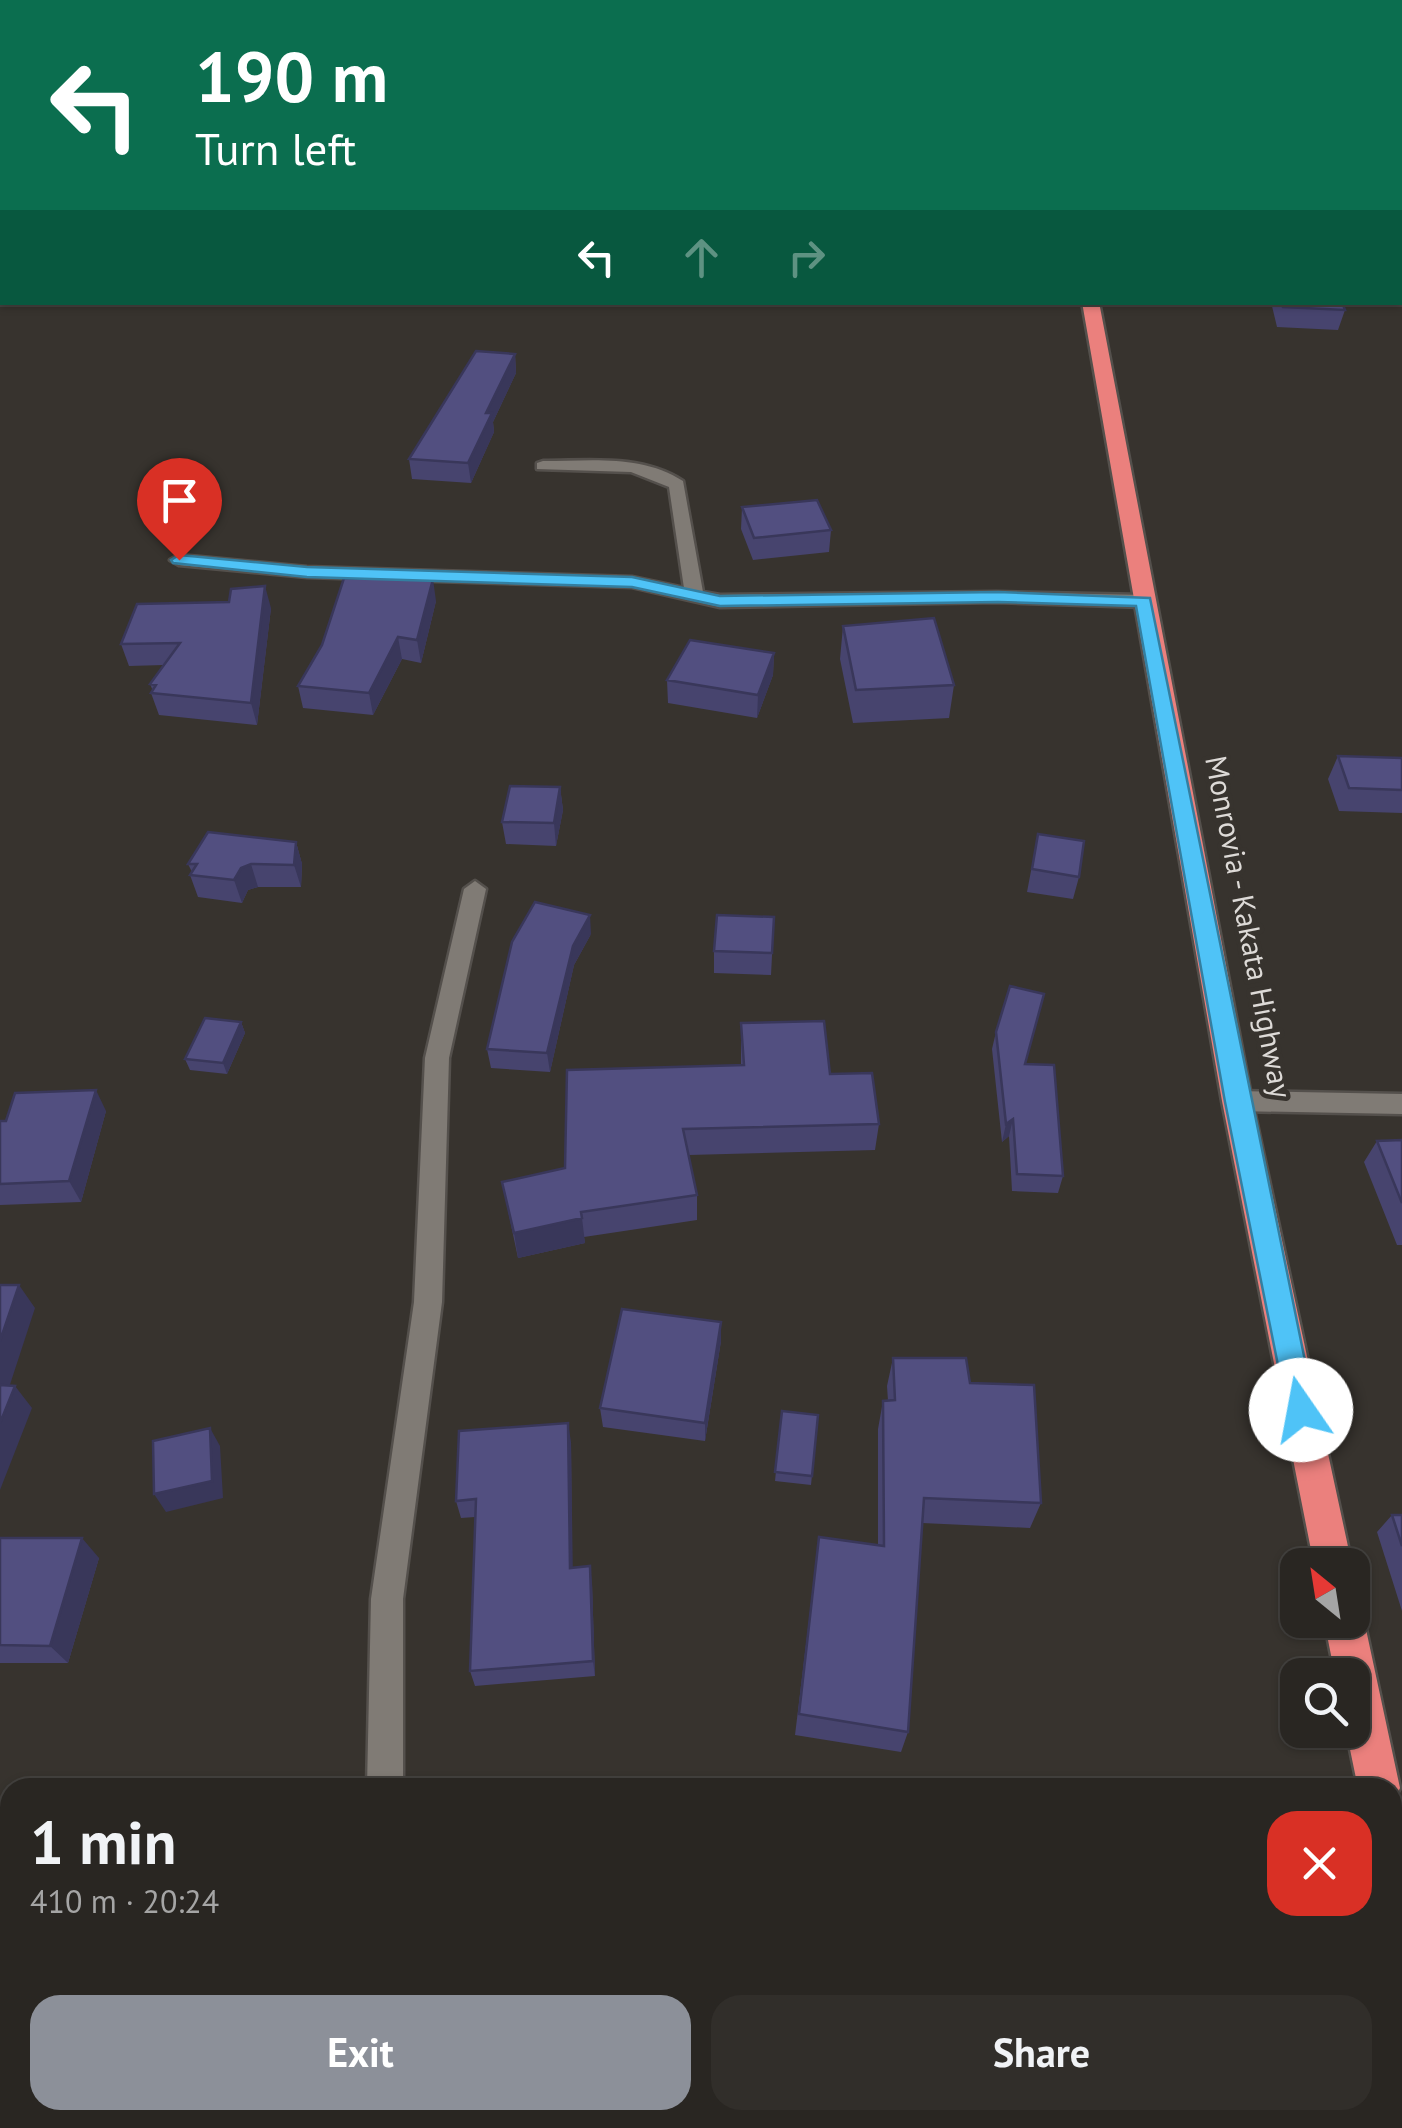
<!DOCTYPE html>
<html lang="en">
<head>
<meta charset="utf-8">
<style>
	:root { --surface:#292622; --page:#312e2a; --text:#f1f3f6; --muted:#a5a5a5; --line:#454340; --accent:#8c9099 }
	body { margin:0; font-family:"PT Sans",sans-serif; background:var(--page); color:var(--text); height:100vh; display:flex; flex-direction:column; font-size:38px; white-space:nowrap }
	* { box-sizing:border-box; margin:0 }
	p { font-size:32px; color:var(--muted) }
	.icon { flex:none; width:55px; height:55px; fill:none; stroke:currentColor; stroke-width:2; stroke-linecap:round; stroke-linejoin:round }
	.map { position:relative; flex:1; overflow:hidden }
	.sheet { position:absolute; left:0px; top:1778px; width:1402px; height:352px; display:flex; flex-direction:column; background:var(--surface); border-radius:30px 30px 0 0; box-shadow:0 2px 8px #0004,0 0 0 2px var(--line) }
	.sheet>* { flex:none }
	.banner { position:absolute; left:0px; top:0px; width:1402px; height:305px; box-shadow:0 2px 8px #0004,0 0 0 2px var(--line); background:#0b6e4f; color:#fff; overflow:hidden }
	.needle { width:65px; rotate:330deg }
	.controls { position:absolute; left:1280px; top:1548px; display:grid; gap:20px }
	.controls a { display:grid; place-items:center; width:90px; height:90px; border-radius:20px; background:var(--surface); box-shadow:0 2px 8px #0004,0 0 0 2px var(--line); font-size:50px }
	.pin { position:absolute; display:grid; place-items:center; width:85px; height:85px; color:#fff; margin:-102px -42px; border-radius:50% 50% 50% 0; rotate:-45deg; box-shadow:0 0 10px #0007 }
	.pin .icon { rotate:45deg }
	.me { position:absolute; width:110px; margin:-55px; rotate:348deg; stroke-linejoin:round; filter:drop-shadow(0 0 8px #0008) }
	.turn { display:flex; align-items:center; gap:35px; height:210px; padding:0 30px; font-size:45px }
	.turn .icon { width:130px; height:130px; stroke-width:2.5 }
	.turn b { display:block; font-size:70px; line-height:85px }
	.lanes { display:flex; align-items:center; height:95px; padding:0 30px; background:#0003; justify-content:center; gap:50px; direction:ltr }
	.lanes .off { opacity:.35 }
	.round { display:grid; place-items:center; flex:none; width:105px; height:105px; border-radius:30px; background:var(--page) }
	.headline { display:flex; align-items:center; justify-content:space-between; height:170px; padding:0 30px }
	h1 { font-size:60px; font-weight:700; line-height:75px }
	.primary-button { display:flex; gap:20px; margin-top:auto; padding:20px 30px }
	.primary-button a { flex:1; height:115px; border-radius:30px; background:var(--accent); color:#fff; font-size:40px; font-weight:700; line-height:115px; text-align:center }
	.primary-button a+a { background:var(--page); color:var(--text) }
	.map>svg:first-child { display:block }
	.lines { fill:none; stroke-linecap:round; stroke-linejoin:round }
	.minor-casing { stroke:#54504c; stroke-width:5 }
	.highway-casing { stroke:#54504c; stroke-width:5 }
	.minor { fill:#807b75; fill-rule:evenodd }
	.highway { fill:#eb807d; fill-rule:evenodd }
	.wall { fill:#47446e }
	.shaded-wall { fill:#39375a }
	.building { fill:#524f80; stroke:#39375a; stroke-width:2.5 }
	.route { fill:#4fc3f7; stroke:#337fa1; stroke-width:2.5 }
	.labels { text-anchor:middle; stroke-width:9; stroke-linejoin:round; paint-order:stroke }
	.street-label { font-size:30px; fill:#dddad7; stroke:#37332e }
</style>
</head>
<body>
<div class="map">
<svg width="1402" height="2128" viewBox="0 0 1402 2128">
	<rect width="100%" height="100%" fill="#37332e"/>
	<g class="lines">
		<g class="minor-casing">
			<path id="minor" d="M543 461C591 461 641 454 683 481L703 592 720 595 997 592 1144 595 1153 601 1144 607 997 602 720 607 632 587 307 577 179 565 170 560 179 555 307 567 632 577 684 588 669 487 631 472 537 469V463Z
				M475 881 486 889 449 1058 442 1302 403 1599V1788H367L371 1599 414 1302 425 1058 464 889Z
				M1237 1091 1402 1094V1114L1237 1111 1228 1108 1224 1101 1228 1094Z
				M358 2120H398V2128H358Z"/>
		</g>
		<g class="highway-casing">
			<path id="highway" d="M980 0H992L994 2H982Z
				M1082 302H1099L1252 1101 1352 1565H1314L1222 1101Z
				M1352 1604 1364 1620 1400 1788 1392 1804V1788H1358L1346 1730H1352V1675H1335L1324 1620H1352Z
				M1392 1830 1402 1834V1920L1392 1916Z"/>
		</g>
		<use href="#minor" class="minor"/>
		<use href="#highway" class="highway"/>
	</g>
	<path class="wall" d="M1271 302H1342L1345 310 1338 330 1277 327Z
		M515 354 516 373 493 422 494 432 471 483 412 479 409 459Z
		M742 507 831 530 829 552 753 560 741 529Z
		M436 601 421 663 402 659 373 715 303 708 298 686Z
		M271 608 257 725 159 715 151 693 153 691 150 684 164 665 129 666 121 644Z
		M843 626 954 685 949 718 853 723 840 659Z
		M774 653 773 675 757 718 668 703 667 680Z
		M1338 756 1402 758V813L1339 811 1328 779Z
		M560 787 563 810 556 846 506 844 502 822Z
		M1038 834 1079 877 1073 899 1027 892Z
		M296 842 302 864 301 887H258L248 890 242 903 198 897 190 875 192 872 188 864Z
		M774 917 771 975 714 973V951Z
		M591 934 574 965 550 1072 491 1068 487 1049Z
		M241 1022 245 1033 227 1074 190 1070 185 1059Z
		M741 1023 830 1074 879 1124 875 1150 689 1155 697 1195V1220L584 1237 585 1243 518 1258 502 1182 565 1168 741 1065Z
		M996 1032 1025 1064 1063 1176 1058 1193 1012 1191 1009 1136 1002 1142 992 1049Z
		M106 1111 81 1202 0 1205V1121Z
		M1402 1140V1245H1397L1364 1162 1377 1141Z
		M721 1341 705 1441 603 1427 600 1408Z
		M893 1358 970 1383 1041 1503 1030 1528 922 1523 908 1732 901 1752 795 1735 819 1537 878 1546V1429L883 1401H888L887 1386Z
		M782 1411 818 1415 811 1485 775 1481Z
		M571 1442 572 1568 592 1583 595 1676 475 1686 470 1671 475 1517 461 1518 456 1501Z
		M1392 1515H1402V1611L1377 1532Z
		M0 1538 99 1558 68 1663H0Z
		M0 1881H10V2015L0 2016Z"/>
	<path class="shaded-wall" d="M2 66V89L0 96V72Z
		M515 354 516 373 493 422 494 432 471 483 468 463 486 413Z
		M433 579 436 601 421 663 417 640Z
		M265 586 271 608 257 725 251 703Z
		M398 637 402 659 373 715 369 693Z
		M774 653 773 675 757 718 758 695Z
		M560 787 563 810 556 846 554 823Z
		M296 842 302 864 301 887 294 865Z
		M251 864 258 887 248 890 242 903 234 880 241 868Z
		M590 915 591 934 574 965 550 1072 547 1053 573 946Z
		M241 1022 245 1033 227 1074 223 1063Z
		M96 1090 106 1111 81 1202 69 1181Z
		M1013 1119 1009 1136 1002 1142 1006 1124Z
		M582 1218 585 1243 518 1258 514 1233Z
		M19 1285 35 1308 3 1406 0 1403V1341Z
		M721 1322V1341L705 1441V1423Z
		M15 1386 32 1408 0 1490V1423Z
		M568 1423 571 1442 573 1584 570 1568Z
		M210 1428 220 1446 223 1498 166 1512 154 1494Z
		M82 1538 99 1558 68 1663 50 1646Z
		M590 1566 592 1583 595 1676 593 1661Z"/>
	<path class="building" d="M0 0H176L174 2H2V66L0 72Z
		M1282 302H1342L1345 310 1283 307Z
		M476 351 515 354 486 413H492L468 463 409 459Z
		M817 500 831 530 754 538 742 507Z
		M344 578 433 579 417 640 398 637 369 693 298 686 322 645Z
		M265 586 251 703 151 693 156 685 150 684 180 643 121 644 137 604 229 602 231 589Z
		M934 618 954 685 856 690 843 626Z
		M690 640 774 653 758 695 667 680Z
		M1338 756 1402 758V790L1349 788Z
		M510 786 560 787 554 823 502 822Z
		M208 832 296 842 294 865 251 864 241 868 234 880 190 875 197 864H188Z
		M1038 834 1084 841 1079 877 1032 869Z
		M535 902 590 915 573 946 547 1053 487 1049 512 942Z
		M717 915 774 917 772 953 714 951Z
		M1010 986 1044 994 1025 1064 1054 1065 1063 1176 1017 1174 1013 1119 1006 1124 996 1032Z
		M205 1018 241 1022 223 1063 185 1059Z
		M824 1021 830 1074 872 1073 879 1124 683 1129 697 1195 581 1212 582 1218 514 1233 502 1182 565 1168 567 1070 744 1065 741 1023Z
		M96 1090 69 1181 0 1184V1121H6L15 1093Z
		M1402 1140V1203L1377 1141Z
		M0 1285H19L0 1341Z
		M622 1309 721 1322 705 1423 600 1408Z
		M893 1358H966L970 1383 1034 1385 1041 1503 924 1498 908 1732 799 1714 819 1537 884 1546 883 1401 895 1400Z
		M0 1385 15 1386 0 1423Z
		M782 1411 818 1415 812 1476 775 1472Z
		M568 1423 570 1568 590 1566 593 1661 470 1671 476 1499 456 1501 459 1431Z
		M210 1428 212 1481 154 1494 153 1441Z
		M1392 1515H1402V1546Z
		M0 1538H82L50 1646 0 1645Z
		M0 1881H10V2006L0 2007Z
		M773 2120H891L892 2128H774Z"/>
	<path class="route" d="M179 555 307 567 632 577 720 596 998 592 1150 598 1315 1410 1311 1419 1301 1423 1291 1419 1287 1410 1225 1102 1136 606 998 602 720 606 632 587 307 577 173 563 171 560Z"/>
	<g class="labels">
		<g class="street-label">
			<text transform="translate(1248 927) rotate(79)" y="10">Monrovia - Kakata Highway</text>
		</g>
	</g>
</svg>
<div class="controls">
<a><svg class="needle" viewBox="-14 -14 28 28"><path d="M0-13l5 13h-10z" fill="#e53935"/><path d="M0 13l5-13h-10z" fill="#a5a5a5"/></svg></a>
<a><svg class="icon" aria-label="search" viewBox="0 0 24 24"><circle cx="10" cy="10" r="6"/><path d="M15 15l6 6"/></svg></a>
</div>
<div class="pin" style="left:179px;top:560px;background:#d93025"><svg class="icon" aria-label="arrive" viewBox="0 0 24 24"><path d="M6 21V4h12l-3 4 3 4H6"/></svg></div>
<svg class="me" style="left:1301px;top:1410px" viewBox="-20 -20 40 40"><circle r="19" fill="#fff"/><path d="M0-13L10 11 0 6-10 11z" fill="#4fc3f7"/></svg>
<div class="banner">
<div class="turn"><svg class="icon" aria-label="left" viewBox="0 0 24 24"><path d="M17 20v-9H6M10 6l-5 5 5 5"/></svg><div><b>190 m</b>Turn left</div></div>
<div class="lanes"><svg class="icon" aria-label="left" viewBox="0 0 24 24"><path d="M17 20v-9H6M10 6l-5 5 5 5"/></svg><svg class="icon off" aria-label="ahead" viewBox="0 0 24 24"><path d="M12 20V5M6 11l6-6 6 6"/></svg><svg class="icon off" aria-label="right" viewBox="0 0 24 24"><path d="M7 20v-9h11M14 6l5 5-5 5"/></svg></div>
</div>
<section class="sheet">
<div class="headline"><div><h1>1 min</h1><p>410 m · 20:24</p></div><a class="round" style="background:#d93025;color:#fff"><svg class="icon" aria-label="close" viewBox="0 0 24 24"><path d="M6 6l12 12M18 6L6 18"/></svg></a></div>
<div class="primary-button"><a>Exit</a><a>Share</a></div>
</section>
</div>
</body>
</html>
